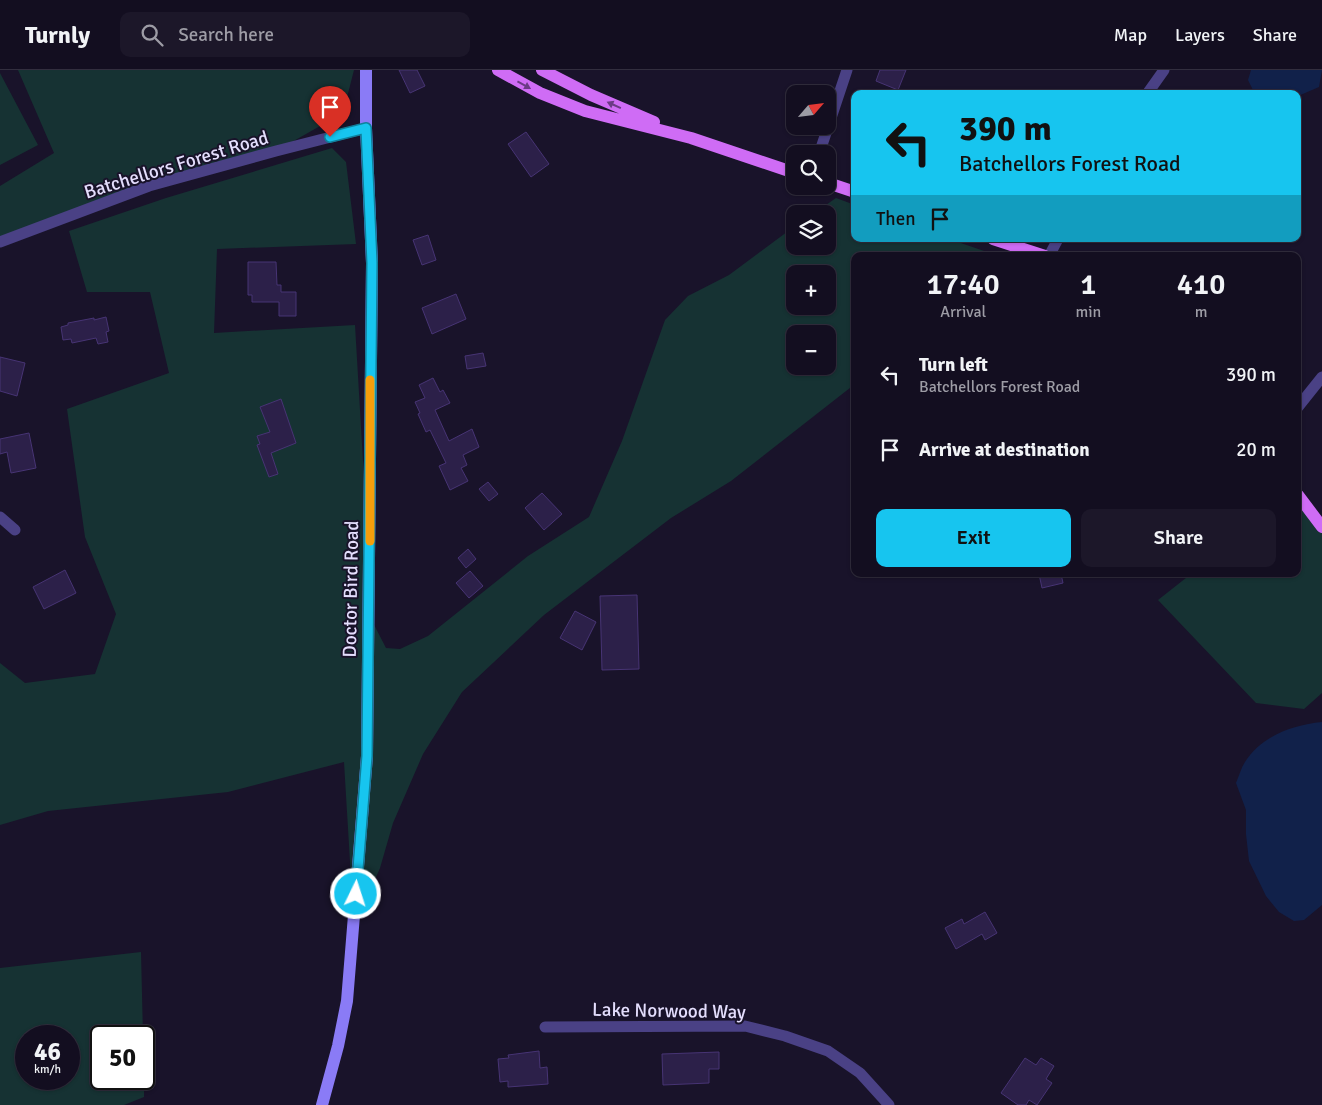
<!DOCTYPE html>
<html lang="en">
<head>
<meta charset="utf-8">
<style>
	:root { --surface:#130e20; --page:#1c1729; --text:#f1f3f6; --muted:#9d9ca5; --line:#322e3e; --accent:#17c5ef }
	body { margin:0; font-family:Signika,sans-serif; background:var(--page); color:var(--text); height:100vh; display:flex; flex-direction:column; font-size:19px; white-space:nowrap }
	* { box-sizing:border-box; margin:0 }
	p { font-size:16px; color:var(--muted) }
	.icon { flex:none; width:28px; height:28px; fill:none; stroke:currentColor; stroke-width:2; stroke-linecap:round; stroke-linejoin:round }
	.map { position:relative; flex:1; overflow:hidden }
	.side { position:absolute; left:851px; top:182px; width:450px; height:325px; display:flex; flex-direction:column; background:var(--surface); border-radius:10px; box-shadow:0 1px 4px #0004,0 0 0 1px var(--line) }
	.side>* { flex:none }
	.guide { position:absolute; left:851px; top:20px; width:450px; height:152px; border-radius:10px; box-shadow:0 1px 4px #0004,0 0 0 1px var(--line); background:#17c5ef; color:#111; overflow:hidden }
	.needle { width:32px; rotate:62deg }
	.controls { position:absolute; left:786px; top:15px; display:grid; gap:10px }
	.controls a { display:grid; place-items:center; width:50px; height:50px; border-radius:10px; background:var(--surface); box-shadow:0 1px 4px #0004,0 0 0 1px var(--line); font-size:25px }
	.speed { position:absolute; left:15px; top:955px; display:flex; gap:10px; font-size:25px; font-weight:700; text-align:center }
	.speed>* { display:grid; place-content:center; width:65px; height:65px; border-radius:50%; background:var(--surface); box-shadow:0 1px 4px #0004,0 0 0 1px var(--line); line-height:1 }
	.speed small { font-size:12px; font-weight:400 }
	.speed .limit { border:2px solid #111; border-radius:8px; background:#fff; color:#111 }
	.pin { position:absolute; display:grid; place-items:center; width:42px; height:42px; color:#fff; margin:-51px -21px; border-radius:50% 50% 50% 0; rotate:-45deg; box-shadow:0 0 5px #0007 }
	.pin .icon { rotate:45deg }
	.me { position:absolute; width:55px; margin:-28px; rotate:4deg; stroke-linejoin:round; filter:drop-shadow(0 0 4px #0008) }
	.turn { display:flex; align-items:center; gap:18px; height:105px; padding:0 25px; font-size:22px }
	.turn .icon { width:65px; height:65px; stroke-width:2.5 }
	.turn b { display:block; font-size:35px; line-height:42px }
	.then { display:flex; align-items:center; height:48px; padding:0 25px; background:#0003; gap:10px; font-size:19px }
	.eta { display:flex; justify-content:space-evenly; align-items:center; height:85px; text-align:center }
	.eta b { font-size:30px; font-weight:600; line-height:35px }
	.action { display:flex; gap:10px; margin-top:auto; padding:10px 25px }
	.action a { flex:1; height:58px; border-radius:10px; background:var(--accent); color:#111; font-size:20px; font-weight:600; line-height:58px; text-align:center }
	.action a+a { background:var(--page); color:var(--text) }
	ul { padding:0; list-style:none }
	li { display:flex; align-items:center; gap:15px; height:75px; padding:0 25px }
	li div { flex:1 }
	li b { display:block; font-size:19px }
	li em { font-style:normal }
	header { display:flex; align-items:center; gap:30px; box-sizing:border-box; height:70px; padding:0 25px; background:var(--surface); border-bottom:1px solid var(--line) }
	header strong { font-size:24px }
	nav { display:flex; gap:28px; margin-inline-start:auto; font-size:18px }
	.search { width:350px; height:45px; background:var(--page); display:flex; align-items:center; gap:12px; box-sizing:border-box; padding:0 18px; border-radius:10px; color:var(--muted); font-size:19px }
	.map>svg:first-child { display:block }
	.green { fill:#163233; fill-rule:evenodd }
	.water { fill:#11214a }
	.building { fill:#2c2049; stroke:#473474 }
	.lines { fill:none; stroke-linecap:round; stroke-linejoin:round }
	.minor { stroke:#4a4185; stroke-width:11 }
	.secondary { stroke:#8a7bf6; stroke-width:12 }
	.primary { stroke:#cf6cf5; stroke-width:12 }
	.oneway { fill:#6b3b85 }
	.route-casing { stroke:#0f809b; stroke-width:12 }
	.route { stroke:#17c5ef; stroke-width:9 }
	.slow { stroke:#f59e0b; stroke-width:9 }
	.labels { text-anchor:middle; stroke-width:4; stroke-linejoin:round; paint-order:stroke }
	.street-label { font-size:19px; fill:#e4defd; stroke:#19132a }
</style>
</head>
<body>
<header>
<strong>Turnly</strong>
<div class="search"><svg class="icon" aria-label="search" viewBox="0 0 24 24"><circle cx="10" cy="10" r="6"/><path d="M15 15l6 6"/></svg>Search here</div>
<nav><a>Map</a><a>Layers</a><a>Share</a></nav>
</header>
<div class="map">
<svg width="1322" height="1035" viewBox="0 0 1322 1035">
	<rect width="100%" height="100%" fill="#19132a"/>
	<path class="green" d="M18 0H354L343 43 276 81 0 168V116L54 83Z
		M0 3 38 75 0 95Z
		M332 78 346 92 356 174 217 179 214 263 355 255 369 493 368 543 386 578 400 579 428 566 528 486 589 447 622 371 665 250 688 226 729 205 795 156V176H828V144H813L836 128 855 135V169H949L990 183 987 186H855V314L731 411 671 448 544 545 462 622 423 684 393 753 380 798 354 858 344 692 228 722 48 741 0 755V593L25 613 95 604 116 544 85 467 67 339 169 303 150 222H87L69 161 166 128ZM795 204H828V236H795ZM795 264H828V296H795Z
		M1307 438 1322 457V623L1304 639 1256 633 1158 530 1191 504H1298V442Z
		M141 882 143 966H101V1009L144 1008V1027L124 1035H0V898ZM26 966H69V1009H26Z"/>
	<path class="water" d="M1251 0H1322L1319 17 1298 26V24H1255L1248 10Z
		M1322 652V835L1304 850 1294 851 1279 842 1266 826 1249 791 1246 764V740L1236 713C1239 706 1241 698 1245 692 1262 666 1292 655 1322 652Z"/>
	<path class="building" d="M399 0H417L425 16 410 23Z
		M880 0H906L898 20 876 11Z
		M526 62 549 94 531 107 508 74Z
		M428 165 436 190 422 195 413 170Z
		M248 192H276L277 215H281V222H296V246H279V232H252V225H248Z
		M456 224 466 249 432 264 422 238Z
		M106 247 109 261 106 262 108 272 98 274 96 268 72 273 71 269 63 270 61 257 68 255V253L94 248V250Z
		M483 283 486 296 467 299 465 286Z
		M0 287 25 293 17 326 0 321Z
		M433 308 440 322 443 320 450 333 435 340 449 371 472 359 479 377 463 385 467 395 461 398 468 411 450 420 439 396 446 393 430 360 426 362 418 344 420 343 415 332 425 328 419 315Z
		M281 329 296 373 271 383 278 404 269 407 257 375 260 374 257 366 270 362 260 337Z
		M29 363 36 398 11 403 7 382 0 384V369Z
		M488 412 498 424 489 431 479 419Z
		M542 423 562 444 544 460 525 438Z
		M468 479 476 489 466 498 458 488Z
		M65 500 76 523 44 539 33 517Z
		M470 501 483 516 469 528 456 513Z
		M1039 504H1061L1063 513 1042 518Z
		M637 525 639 599 602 600 600 526Z
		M575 541 596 552 582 580 560 568Z
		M985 842 997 863 985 870 982 864 956 879 945 858 962 849 964 854Z
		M539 981 540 998 547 997 548 1014 508 1017V1011L500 1012 498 989 509 988 508 985Z
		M719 982V999H709V1013L663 1015 662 984Z
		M1025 988 1036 995 1041 988 1054 996 1046 1009 1052 1013 1037 1035 1029 1030 1026 1035H1018L1001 1023Z"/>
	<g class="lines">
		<path class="minor" d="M1147 24 1164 0
			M819 84 847 0
			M0 172 149 116 276 81 366 58
			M1049 186 1058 169
			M1298 337 1322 307
			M0 447 15 460
			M545 957 745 956 785 966 828 981 860 1003 889 1035"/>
		<path class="secondary" d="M322 1035 338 976 347 931 367 686 372 193 366 58V0"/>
		<path class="primary" d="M498 0 540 23 585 41 691 68 795 103
			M542 0 591 25 654 52
			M828 113 855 122
			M993 169 1045 186
			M1298 425 1322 457"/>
	</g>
	<defs><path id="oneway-solid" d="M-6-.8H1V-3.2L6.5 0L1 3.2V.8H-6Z" transform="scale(1.25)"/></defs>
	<g class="oneway">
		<use href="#oneway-solid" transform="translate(524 15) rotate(29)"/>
		<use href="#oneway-solid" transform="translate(614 35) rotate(-156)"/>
	</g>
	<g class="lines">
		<g class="route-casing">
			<path id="route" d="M330 67 366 58 372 193 367 686 356 824"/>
		</g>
		<use href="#route" class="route"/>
		<path class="slow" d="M370 471V310"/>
	</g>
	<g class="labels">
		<g class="street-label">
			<text transform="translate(176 94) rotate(-17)" y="7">Batchellors Forest Road</text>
			<text transform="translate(350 519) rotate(-89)" y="7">Doctor Bird Road</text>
			<text transform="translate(669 940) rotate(1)" y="7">Lake Norwood Way</text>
		</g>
	</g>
</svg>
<div class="controls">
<a><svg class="needle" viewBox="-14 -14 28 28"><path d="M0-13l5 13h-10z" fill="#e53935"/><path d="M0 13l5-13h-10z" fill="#9d9ca5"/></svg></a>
<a><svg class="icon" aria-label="search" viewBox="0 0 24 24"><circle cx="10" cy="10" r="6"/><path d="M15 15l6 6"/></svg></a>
<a><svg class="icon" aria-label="layers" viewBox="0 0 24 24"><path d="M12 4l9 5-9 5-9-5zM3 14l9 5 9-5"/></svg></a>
<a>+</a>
<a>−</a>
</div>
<div class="speed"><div>46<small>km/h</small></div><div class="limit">50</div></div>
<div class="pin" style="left:330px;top:67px;background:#d93025"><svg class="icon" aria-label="arrive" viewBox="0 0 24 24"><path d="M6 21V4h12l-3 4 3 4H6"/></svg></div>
<svg class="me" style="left:356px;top:824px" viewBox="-20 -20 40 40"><circle r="17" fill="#17c5ef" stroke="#fff" stroke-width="3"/><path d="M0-11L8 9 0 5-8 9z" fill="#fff"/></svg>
<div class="guide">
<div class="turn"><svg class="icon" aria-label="left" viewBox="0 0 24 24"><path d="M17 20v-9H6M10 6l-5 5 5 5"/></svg><div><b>390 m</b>Batchellors Forest Road</div></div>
<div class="then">Then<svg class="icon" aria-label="arrive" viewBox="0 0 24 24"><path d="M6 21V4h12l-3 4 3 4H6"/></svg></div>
</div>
<section class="side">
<div class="eta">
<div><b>17:40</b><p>Arrival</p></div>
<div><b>1</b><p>min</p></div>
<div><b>410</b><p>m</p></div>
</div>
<ul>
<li><svg class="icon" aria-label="left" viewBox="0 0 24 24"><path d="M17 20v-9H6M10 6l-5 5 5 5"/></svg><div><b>Turn left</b><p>Batchellors Forest Road</p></div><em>390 m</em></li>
<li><svg class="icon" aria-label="arrive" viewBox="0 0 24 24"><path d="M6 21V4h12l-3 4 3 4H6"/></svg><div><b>Arrive at destination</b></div><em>20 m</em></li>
</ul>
<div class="action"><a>Exit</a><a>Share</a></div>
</section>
</div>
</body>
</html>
